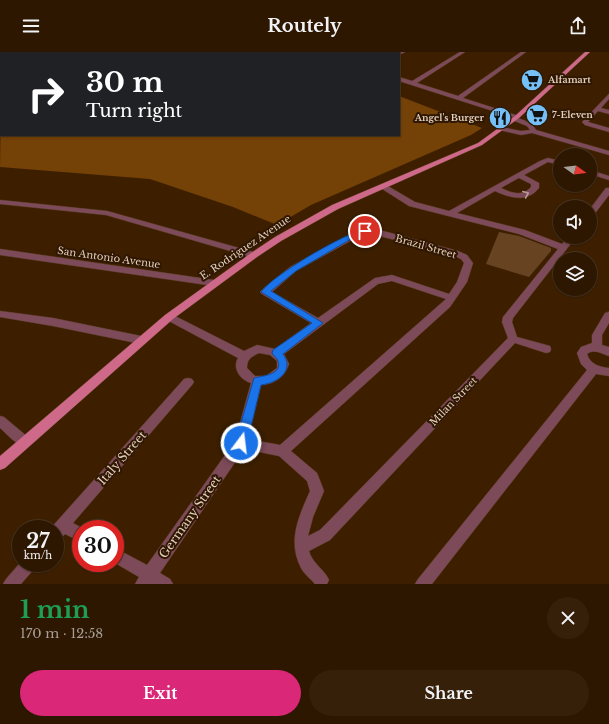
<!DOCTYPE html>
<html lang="en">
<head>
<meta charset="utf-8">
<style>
	:root { --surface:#2e1700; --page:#36200a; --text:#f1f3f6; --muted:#a79f99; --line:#493622; --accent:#db2777 }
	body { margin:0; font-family:"Libre Baskerville",serif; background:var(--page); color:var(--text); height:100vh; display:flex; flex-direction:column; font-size:15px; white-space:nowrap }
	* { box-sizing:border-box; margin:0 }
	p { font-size:13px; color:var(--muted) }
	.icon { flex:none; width:22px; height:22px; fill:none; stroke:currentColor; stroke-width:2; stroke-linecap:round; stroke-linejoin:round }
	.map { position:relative; height:532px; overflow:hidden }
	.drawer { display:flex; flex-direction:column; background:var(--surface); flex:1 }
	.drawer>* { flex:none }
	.guide { position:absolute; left:0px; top:0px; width:400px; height:84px; box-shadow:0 1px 3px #0004,0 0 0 1px var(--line); background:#202124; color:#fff; overflow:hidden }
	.needle { width:26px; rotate:105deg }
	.fabs { position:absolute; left:553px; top:96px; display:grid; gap:8px }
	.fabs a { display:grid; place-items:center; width:44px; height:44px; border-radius:50%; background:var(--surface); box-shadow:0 1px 3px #0004,0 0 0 1px var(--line); font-size:20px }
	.speed { position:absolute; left:12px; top:468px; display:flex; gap:8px; font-size:20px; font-weight:700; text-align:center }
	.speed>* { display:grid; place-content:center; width:52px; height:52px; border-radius:50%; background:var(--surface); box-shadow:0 1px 3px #0004,0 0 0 1px var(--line); line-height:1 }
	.speed small { font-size:10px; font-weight:400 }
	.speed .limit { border:6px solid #d22; background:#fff; color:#111 }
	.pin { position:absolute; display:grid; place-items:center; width:34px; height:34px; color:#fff; margin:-17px; border:2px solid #fff; border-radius:50%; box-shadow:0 1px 4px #0007 }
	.me { position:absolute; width:44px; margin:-22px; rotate:15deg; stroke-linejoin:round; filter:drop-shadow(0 0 3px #0008) }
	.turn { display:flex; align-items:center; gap:14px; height:84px; padding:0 20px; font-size:18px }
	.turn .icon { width:52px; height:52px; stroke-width:2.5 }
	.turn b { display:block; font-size:28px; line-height:34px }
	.round { display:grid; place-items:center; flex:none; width:42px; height:42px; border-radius:21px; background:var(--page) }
	.overview { display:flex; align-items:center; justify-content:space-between; height:68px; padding:0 20px }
	h1 { font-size:24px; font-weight:800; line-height:30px; color:#1e9e55 }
	.primary-button { display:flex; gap:8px; margin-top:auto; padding:8px 20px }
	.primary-button a { flex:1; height:46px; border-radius:24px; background:var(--accent); color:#fff; font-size:16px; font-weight:800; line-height:46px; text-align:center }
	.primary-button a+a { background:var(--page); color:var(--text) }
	header { display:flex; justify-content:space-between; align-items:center; height:52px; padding:0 20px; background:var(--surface); font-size:18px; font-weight:800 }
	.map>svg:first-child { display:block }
	.green { fill:#674322 }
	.forest { fill:#744107 }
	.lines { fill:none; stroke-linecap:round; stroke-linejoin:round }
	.minor-casing { stroke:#583b1e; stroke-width:1 }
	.tertiary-casing { stroke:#583b1e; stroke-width:1 }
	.primary-casing { stroke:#583b1e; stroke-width:1 }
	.minor { fill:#7c4a59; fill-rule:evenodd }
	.tertiary { fill:#7c4a59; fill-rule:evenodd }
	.primary { fill:#ce6989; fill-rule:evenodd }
	.oneway { stroke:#ba9a96 }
	.route { fill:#1a73e8; stroke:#114b97 }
	.labels { text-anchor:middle; stroke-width:4; stroke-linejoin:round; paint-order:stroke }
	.far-poi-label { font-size:9px; font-weight:bold; fill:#e3cfbe; stroke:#2f1702; text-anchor:start }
	.street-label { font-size:10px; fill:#e3cfbe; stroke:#2f1702 }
	.near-street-label { font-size:12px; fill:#e3cfbe; stroke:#2f1702 }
</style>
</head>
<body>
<header><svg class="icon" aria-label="menu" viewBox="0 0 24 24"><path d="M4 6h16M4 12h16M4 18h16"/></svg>Routely<svg class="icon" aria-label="share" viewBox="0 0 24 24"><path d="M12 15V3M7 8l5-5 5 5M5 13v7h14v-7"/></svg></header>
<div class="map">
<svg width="609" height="532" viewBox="0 0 609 532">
	<rect width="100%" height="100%" fill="#3d1f00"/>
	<path class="green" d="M499 180 519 184 551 196V199L529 225 486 212Z"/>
	<path class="forest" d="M94 0H384L92 1Z
		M399 44 482 76 471 83 311 153 277 173 233 155 150 127 0 115 1 50V83H399Z"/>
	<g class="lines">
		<g class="minor-casing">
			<path id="minor" d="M399 0H405L399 3V1H397Z
				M460 0H465L417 31 458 44 521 0H526L463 46 519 64V66H515L399 29V25L412 29Z
				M609 42V47L601 56 609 58V62L598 59 588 70 609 76V80L585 73 582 70 583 69Z
				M548 106 560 109V113L548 110 524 123 539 131V136C527 151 510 146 495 139L457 161 525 178 562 192 568 185H576L513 266 512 270 517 285 550 294 551 297 550 300 546 301 515 291 330 488 309 499C312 511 324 517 329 528L327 532H315C310 526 304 522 301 516 287 489 299 464 310 439L307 429 279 404 244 397 160 521 170 527 173 532H135L139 525 115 511V496L147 513 235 389 251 331C240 328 232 316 238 306L165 267 164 265 165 263H173L244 299 257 293 275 297 311 271 262 242 260 240 262 238 290 215 358 178 372 176 458 199 467 203 473 211 467 230 450 255 291 399 317 421 324 439 313 465 308 484 320 478 508 286 502 270 503 265 558 197 519 182 409 154 379 135 383 133H386L415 150 449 159 540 109ZM519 126 531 132V135C522 145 512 141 501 136ZM363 182H372L452 203 461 207 464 211 457 230 449 242 392 223 375 226 318 266 272 240 296 219ZM392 229 446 247 280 393 248 387 261 333C275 332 285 325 289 312L284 302 378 232ZM259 301 270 303 277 309V316L266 324H255L247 316C247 307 251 305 259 301Z
				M590 118 609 124V128L590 122Z
				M606 136H609V143L593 164H590V157Z
				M0 148 107 159 257 201 258 203 257 205H251L106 163 0 152Z
				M0 197 214 228 219 231 214 234 0 203Z
				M0 259 53 266 141 284 145 285 146 288 145 291 141 292 53 274 0 265Z
				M609 260V271L602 283V293L609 295V304C602 302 594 296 587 302 590 312 599 315 609 316V324L596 322 432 532H415L418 527 587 318 581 312 577 301 581 295 592 291V283L605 261Z
				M188 326 192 327 194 330 192 333 73 471 84 477H81V490L65 482 60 487 55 489V477H50L184 327Z
				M0 364 4 365 29 386 31 390 29 394C19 397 8 383 0 376Z
				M21 510 37 511 35 516 21 532H3L6 527Z"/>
		</g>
		<g class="tertiary-casing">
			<path id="tertiary" d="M512 66C520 65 533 71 536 78L609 99V103L532 81 521 83 499 78 498 77 501 75 521 79 530 78 527 74 512 68Z"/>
		</g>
		<g class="primary-casing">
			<path id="primary" d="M585 0H590L519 66 482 93 338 157 281 189 257 205 173 267 5 416 0 418V404L165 263 251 201 275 185 332 153 478 91 515 64Z"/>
		</g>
		<use href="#minor" class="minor"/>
		<use href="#tertiary" class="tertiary"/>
		<use href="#primary" class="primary"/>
	</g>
	<defs><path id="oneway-chevron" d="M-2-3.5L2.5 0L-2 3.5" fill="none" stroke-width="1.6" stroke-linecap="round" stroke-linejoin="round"/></defs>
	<use class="oneway" href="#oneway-chevron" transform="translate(526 142) rotate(-23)"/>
	<path class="route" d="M365 177 369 179 358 183 296 219 271 239 323 271 283 302C295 318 278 331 261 333L247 391 245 394 241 396 237 394 235 391 254 326C261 324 283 323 278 309 277 306 273 303 272 301L273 298 312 271 261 240C274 222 344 182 365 177Z"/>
	<defs>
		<g id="supermarket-disc" transform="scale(1.15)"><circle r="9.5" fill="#75c0f6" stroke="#2f1702"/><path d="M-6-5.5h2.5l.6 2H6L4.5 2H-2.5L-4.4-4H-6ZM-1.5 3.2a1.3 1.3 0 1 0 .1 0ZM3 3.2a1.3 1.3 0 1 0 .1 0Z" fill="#111"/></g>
		<g id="restaurant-disc" transform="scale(1.15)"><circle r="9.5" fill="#75c0f6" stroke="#2f1702"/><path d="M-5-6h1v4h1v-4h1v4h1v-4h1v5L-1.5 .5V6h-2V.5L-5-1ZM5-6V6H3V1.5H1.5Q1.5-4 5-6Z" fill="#111"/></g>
	</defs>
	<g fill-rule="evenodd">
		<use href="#supermarket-disc" x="532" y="28"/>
		<use href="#supermarket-disc" x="537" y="63"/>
		<use href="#restaurant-disc" x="500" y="66"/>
	</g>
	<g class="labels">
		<g class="far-poi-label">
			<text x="548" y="31">Alfamart</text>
			<text x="552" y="66">7-Eleven</text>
			<text x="484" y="69" text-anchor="end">Angel's Burger</text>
		</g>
		<g class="street-label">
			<text transform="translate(426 194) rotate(16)" y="4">Brazil Street</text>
			<text transform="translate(245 195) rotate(-34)" y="4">E. Rodriguez Avenue</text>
			<text transform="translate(109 205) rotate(8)" y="4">San Antonio Avenue</text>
			<text transform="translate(453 349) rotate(-46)" y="4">Milan Street</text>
		</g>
		<g class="near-street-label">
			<text transform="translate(122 406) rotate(-49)" y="4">Italy Street</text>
			<text transform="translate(190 465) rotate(-55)" y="4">Germany Street</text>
		</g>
	</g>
</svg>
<div class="fabs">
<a><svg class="needle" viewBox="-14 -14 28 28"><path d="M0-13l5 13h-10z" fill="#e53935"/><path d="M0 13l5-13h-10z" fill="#a79f99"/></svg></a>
<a><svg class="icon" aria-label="sound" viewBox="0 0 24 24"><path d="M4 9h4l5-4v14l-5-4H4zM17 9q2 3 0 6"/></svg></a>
<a><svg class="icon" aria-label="layers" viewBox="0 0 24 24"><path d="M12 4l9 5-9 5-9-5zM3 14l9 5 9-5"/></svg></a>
</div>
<div class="speed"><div>27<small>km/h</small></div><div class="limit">30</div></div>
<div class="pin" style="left:365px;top:179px;background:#d93025"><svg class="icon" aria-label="arrive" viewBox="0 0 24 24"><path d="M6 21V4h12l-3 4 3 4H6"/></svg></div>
<svg class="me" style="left:241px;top:391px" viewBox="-20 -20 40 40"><circle r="17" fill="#1a73e8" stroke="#fff" stroke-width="3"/><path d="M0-11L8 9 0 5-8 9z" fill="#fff"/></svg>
<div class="guide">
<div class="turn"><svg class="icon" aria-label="right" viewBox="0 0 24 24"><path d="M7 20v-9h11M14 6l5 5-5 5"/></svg><div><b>30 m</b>Turn right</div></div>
</div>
</div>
<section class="drawer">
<div class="overview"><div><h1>1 min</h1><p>170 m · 12:58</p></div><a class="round"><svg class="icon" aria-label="close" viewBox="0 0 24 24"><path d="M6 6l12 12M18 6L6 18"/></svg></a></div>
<div class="primary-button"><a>Exit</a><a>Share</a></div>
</section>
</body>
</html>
